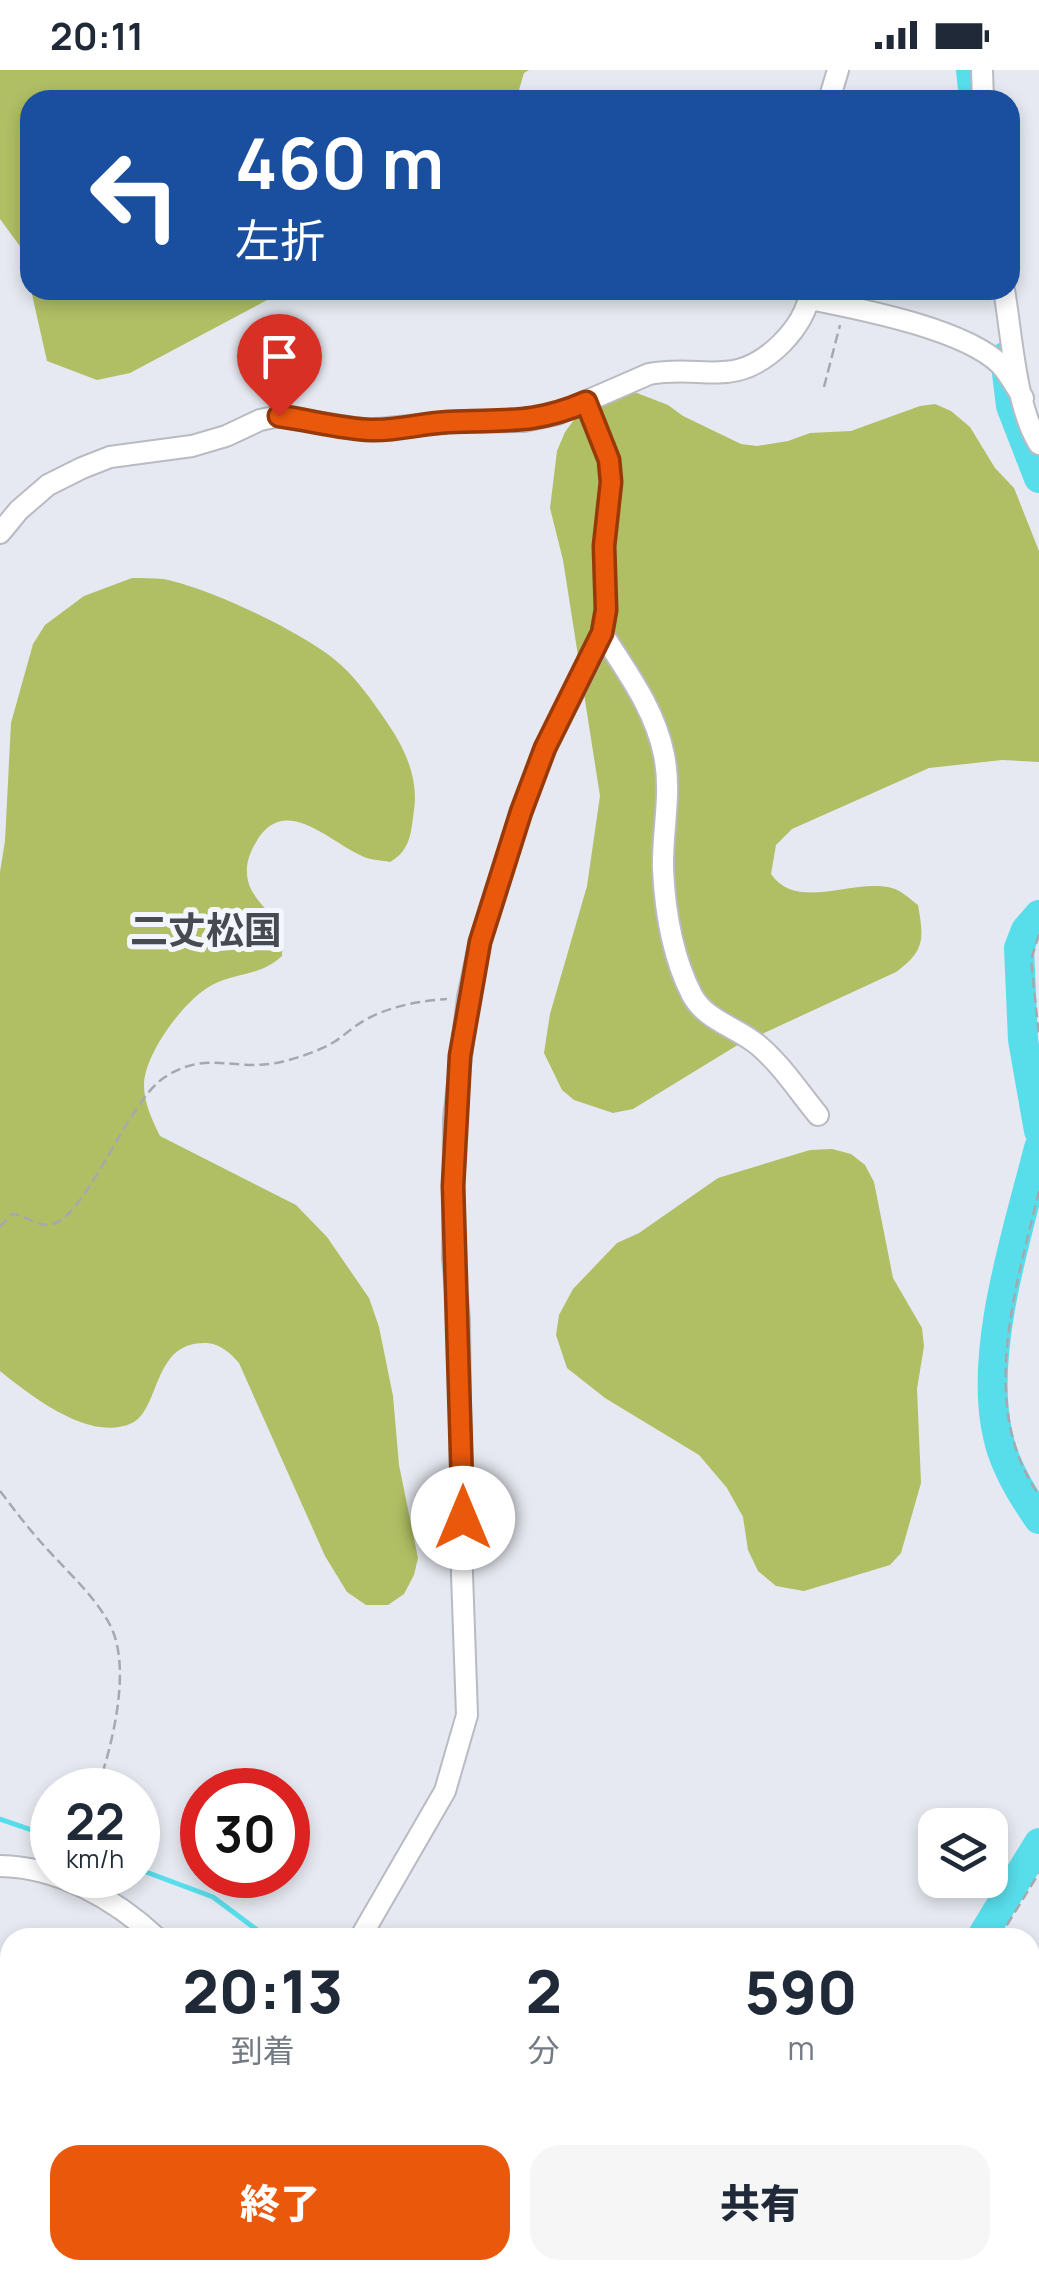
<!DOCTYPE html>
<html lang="ja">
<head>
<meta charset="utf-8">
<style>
	:root { --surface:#fff; --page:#f6f6f7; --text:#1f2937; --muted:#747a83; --accent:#ea580c }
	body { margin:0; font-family:Manrope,"Noto Sans JP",sans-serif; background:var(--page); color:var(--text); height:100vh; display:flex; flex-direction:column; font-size:38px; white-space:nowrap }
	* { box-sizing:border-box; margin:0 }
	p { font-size:32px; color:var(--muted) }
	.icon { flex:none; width:55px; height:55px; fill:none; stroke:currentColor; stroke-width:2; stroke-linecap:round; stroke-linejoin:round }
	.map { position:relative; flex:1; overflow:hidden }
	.sheet { position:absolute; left:0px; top:1858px; width:1040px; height:352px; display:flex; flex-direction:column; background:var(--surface); border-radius:30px 30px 0 0; box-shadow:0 5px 15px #0003 }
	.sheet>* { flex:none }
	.guide { position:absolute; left:20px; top:20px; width:1000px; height:210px; border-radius:30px; box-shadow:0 5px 15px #0003; background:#1a4fa0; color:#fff; overflow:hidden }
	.controls { position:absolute; left:918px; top:1738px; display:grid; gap:20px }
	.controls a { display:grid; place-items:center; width:90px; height:90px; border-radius:20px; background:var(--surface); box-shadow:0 5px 15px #0003; font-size:50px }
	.speed { position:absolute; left:30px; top:1698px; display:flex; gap:20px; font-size:50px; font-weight:700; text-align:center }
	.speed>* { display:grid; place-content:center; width:130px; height:130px; border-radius:50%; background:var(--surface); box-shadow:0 5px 15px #0003; line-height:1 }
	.speed small { font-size:25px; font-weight:400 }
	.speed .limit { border:15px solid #d22; background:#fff; color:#111 }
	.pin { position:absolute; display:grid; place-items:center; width:85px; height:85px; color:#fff; margin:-102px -42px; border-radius:50% 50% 50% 0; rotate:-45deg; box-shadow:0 0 10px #0007 }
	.pin .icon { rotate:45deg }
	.me { position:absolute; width:110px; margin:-55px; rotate:0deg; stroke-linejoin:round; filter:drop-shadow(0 0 8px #0008) }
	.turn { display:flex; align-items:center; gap:35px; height:210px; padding:0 50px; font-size:45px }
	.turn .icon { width:130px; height:130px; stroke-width:2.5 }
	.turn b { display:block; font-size:70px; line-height:85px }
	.eta { display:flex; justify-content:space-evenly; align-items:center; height:170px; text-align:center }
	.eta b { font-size:60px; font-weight:800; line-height:70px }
	.button { display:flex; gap:20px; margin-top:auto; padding:20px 50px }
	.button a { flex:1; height:115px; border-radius:30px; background:var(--accent); color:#fff; font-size:40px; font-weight:800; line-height:115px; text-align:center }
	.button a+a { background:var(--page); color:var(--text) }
	.status { display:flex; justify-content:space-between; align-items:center; height:70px; padding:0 50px; background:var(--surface); direction:ltr }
	.status svg { height:28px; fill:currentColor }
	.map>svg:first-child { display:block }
	.forest { fill:#b0be64 }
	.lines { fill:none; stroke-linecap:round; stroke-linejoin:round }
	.stream { stroke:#58deeb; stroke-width:5 }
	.river { stroke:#58deeb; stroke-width:30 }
	.minor-casing { stroke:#b9bbc3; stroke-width:24 }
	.path { stroke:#a6a8ae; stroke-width:2.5; stroke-dasharray:10 5; stroke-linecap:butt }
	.minor { stroke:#fff; stroke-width:20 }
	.route-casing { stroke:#983908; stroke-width:25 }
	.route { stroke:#ea580c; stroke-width:18 }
	.labels { text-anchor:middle; stroke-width:10; stroke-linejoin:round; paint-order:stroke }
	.quarter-label { font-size:38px; font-weight:bold; fill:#474a50; stroke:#f3f6fe }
</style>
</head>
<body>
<div class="status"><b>20:11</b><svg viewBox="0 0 49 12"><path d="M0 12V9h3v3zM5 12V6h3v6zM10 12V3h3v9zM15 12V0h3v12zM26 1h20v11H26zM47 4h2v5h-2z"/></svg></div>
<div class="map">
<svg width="1039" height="2209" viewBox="0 0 1039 2209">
	<rect width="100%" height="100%" fill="#e6e9f1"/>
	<path class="forest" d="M0 0H529L524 3 516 30H30V216L22 179 0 149Z
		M31 220H286L130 303 97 310 47 291Z
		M614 322 637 323 668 335 683 346 741 374 757 376 788 371 810 363 851 361 920 336 935 334 951 341 970 357 995 398 1014 418 1039 481V692L1002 690 929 698 792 759 776 775 771 804C797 842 853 808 892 818 902 821 910 829 918 835 924 869 925 881 896 902L736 976 633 1039 613 1043 574 1030 562 1020 544 983 550 944 587 816 600 726 563 490 550 438 557 381 565 362 585 335Z
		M132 508C142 508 153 508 163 509 208 517 307 564 341 595 358 611 371 629 384 648 403 675 419 706 414 740 411 762 411 780 390 792 380 790 369 790 360 785 325 768 282 723 255 774 248 786 245 798 248 811 253 832 276 844 282 863 284 869 282 880 282 886 259 907 237 902 212 915 185 929 144 984 144 1015 144 1033 152 1050 160 1066L296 1135 327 1167 369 1228 379 1257 393 1326 399 1395 418 1488 414 1505 404 1524 388 1535H366L347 1522 325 1486 239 1293C230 1283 221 1274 207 1273 152 1270 161 1339 132 1353 90 1373 30 1325 0 1301V802L5 771 11 653 33 574 45 555 84 526Z
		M832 1079 851 1084 865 1095 874 1112 893 1208 922 1258 924 1276 917 1319 921 1413 901 1483 890 1495 804 1521 776 1516 758 1501 748 1480 743 1447 727 1418 699 1385 605 1328 567 1298 556 1265 559 1245 573 1219 617 1173 639 1163 718 1108 810 1080Z
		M70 2200H301L305 2209H67Z"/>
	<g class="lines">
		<path class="stream" d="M0 1749 52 1767
			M138 1799 213 1827 268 1868"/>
		<path class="river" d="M971 0 974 30
			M1005 287 1011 336 1039 408
			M1039 845 1026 860 1019 878 1023 970 1039 1061
			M1039 1078C1018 1161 978 1282 998 1366 1004 1395 1022 1425 1039 1449
			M981 1868 1039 1773"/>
		<g class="minor-casing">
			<path id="minor" d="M982 0 983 30
				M829 30 838 0
				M1004 220C1012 265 1015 335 1039 374
				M810 229C860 239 965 259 1001 295 1010 305 1016 317 1023 328
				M0 463 19 440 48 415 82 398 110 387 192 376 226 366 260 350 279 346 368 360 448 352 524 351 557 344 649 304C704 294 734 320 781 274 797 258 807 242 811 220
				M602 563C626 601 655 639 664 685 672 724 662 760 663 799 665 841 673 888 692 925 706 951 737 957 758 975 781 994 799 1022 818 1045
				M0 1796C59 1797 115 1829 157 1868
				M360 1868 445 1721 467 1645 462 1504 459 1249 453 1189 454 1048 468 927 480 871 521 742 545 678 593 584 602 563 606 540 604 476 611 412 609 389 585 332
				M441 2200 446 2209"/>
		</g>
		<path class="path" d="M824 317 840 255
			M1039 864 1031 890 1039 967
			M1039 1121C1016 1217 977 1337 1039 1425
			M0 1157 12 1144C25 1145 37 1156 49 1155 86 1151 126 1032 165 1007 206 980 234 1001 276 993 295 989 317 982 334 972 345 965 354 956 365 950 390 936 419 931 447 929
			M0 1421C13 1438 25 1454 39 1470 62 1497 91 1521 109 1553 133 1596 112 1676 97 1720
			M999 1868 1039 1803
			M801 2200 803 2209"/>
		<use href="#minor" class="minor"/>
	</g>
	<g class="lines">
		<g class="route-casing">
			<path id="route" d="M279 346C309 350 341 359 371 360 397 361 423 353 449 352 504 349 533 355 586 332L609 390 611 412 604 476 606 540 602 563 545 678 521 742 480 872 460 986 453 1116 463 1448"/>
		</g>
		<use href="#route" class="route"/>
	</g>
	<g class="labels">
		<g class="quarter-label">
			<text x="206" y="874">二丈松国</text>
		</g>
	</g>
</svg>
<div class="controls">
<a><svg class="icon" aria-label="layers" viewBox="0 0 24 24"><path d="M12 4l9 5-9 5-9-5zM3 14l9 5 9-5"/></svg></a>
</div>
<div class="speed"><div>22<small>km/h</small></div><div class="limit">30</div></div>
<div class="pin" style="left:279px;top:346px;background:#d93025"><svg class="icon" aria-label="arrive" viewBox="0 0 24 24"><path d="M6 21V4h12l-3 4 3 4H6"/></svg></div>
<svg class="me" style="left:463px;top:1448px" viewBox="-20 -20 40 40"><circle r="19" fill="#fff"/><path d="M0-13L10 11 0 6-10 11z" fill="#ea580c"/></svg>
<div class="guide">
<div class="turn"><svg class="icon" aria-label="left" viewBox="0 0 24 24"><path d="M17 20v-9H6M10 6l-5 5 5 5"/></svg><div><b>460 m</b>左折</div></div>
</div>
<section class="sheet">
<div class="eta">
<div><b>20:13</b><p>到着</p></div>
<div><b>2</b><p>分</p></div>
<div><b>590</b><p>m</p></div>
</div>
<div class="button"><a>終了</a><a>共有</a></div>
</section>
</div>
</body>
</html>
